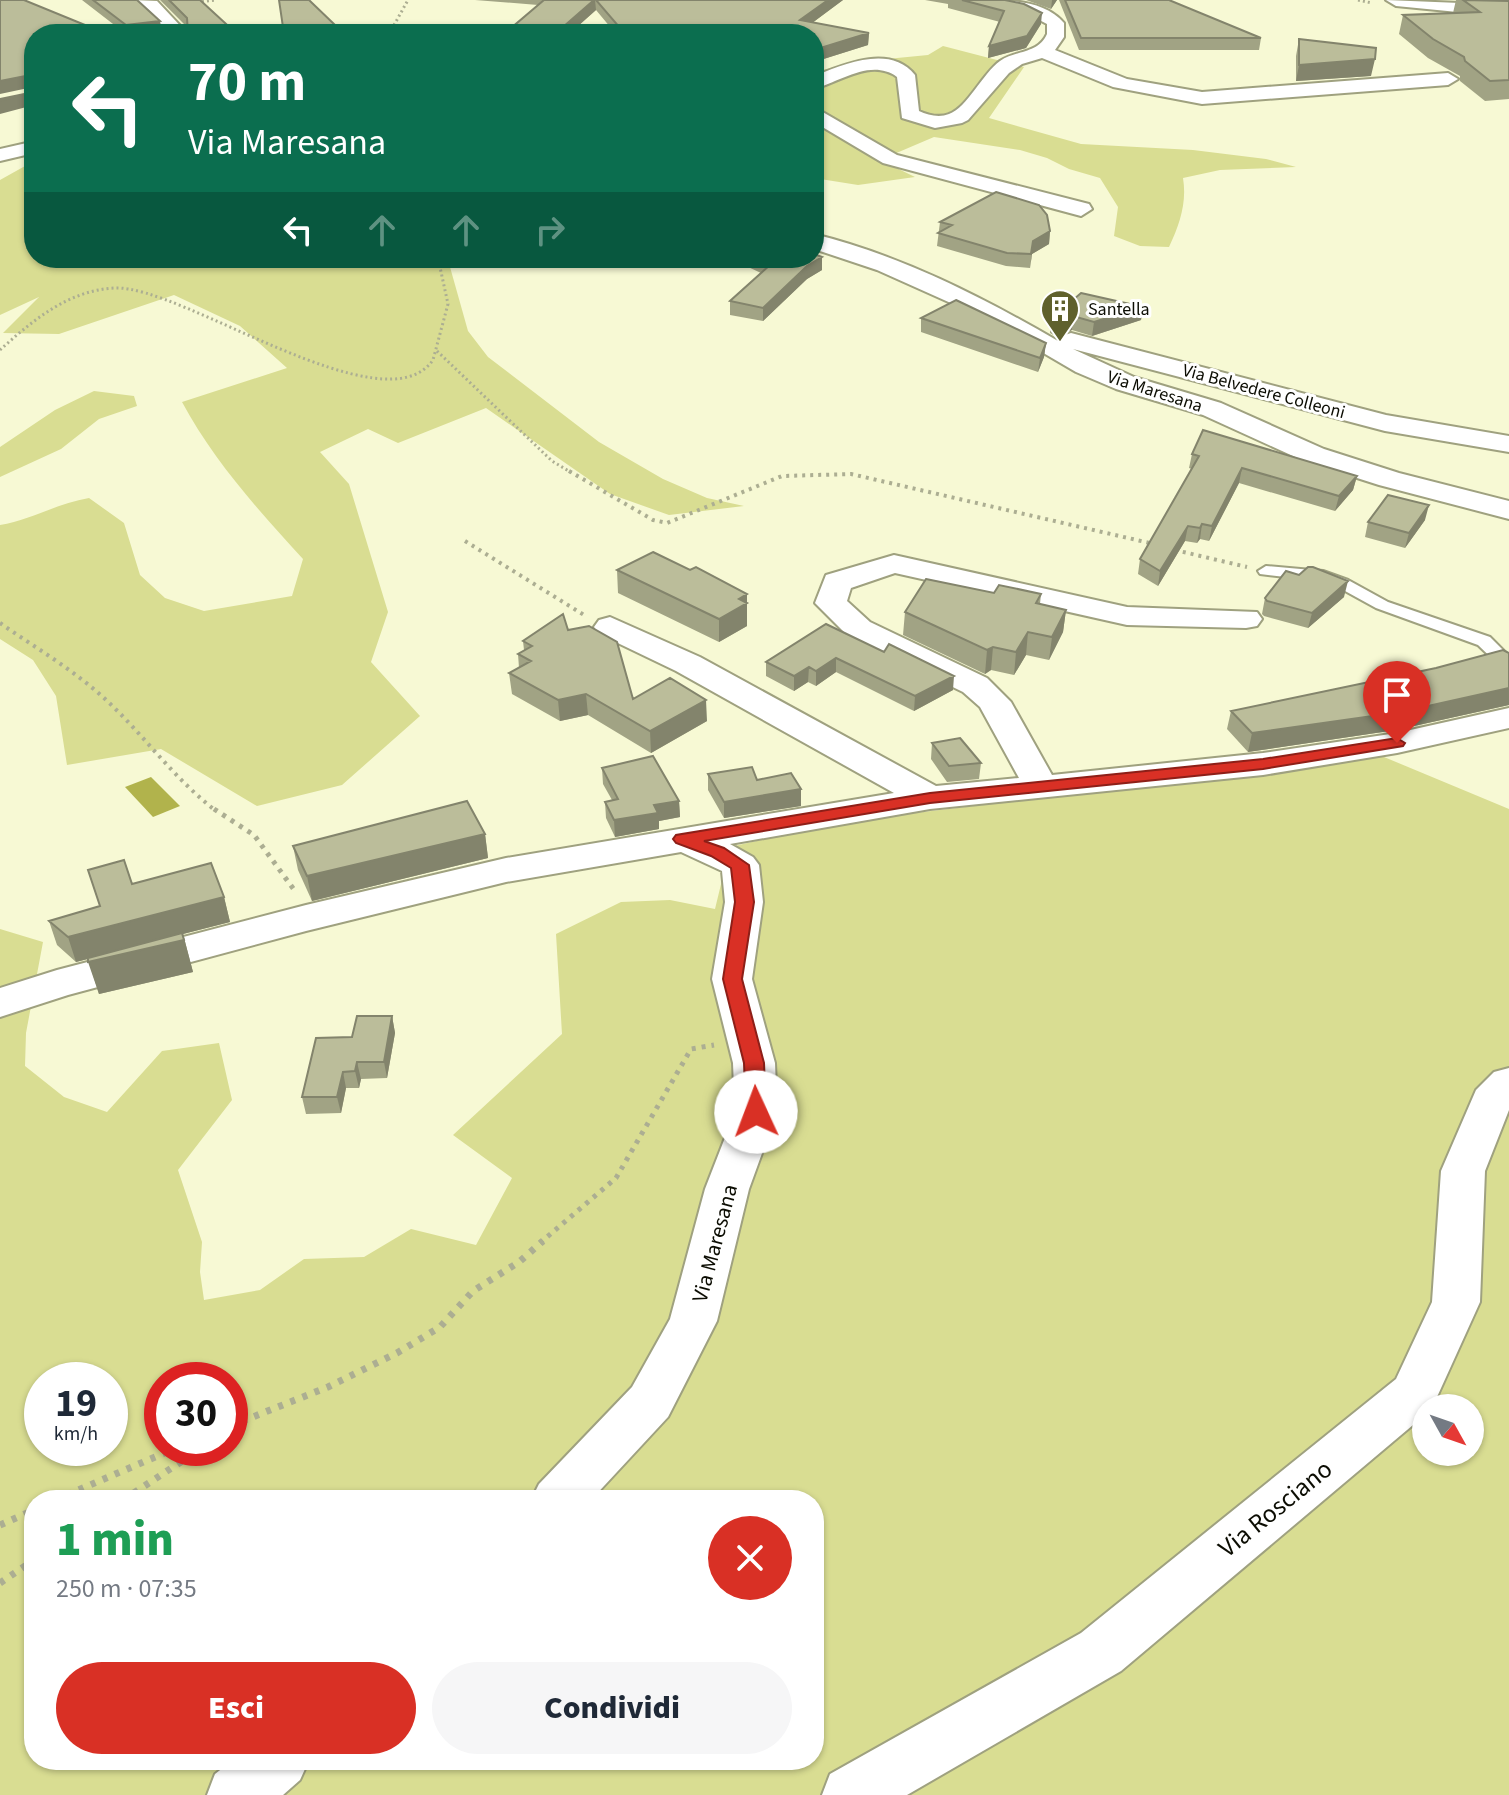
<!DOCTYPE html>
<html lang="it">
<head>
<meta charset="utf-8">
<style>
	:root { --surface:#fff; --page:#f6f6f7; --text:#1f2937; --muted:#747a83; --accent:#d93025 }
	body { margin:0; font-family:"Source Sans 3",sans-serif; background:var(--page); color:var(--text); height:100vh; display:flex; flex-direction:column; font-size:30px; white-space:nowrap }
	* { box-sizing:border-box; margin:0 }
	p { font-size:26px; color:var(--muted) }
	.icon { flex:none; width:44px; height:44px; fill:none; stroke:currentColor; stroke-width:2; stroke-linecap:round; stroke-linejoin:round }
	.map { position:relative; flex:1; overflow:hidden }
	.drawer { position:absolute; left:24px; top:1490px; width:800px; height:280px; display:flex; flex-direction:column; background:var(--surface); border-radius:32px; box-shadow:0 2px 6px #0004 }
	.drawer>* { flex:none }
	.hud { position:absolute; left:24px; top:24px; width:800px; height:244px; border-radius:32px; box-shadow:0 2px 6px #0004; background:#0b6e4f; color:#fff; overflow:hidden }
	.needle { width:52px; rotate:130deg }
	.tools { position:absolute; left:1412px; top:1394px; display:grid; gap:16px }
	.tools a { display:grid; place-items:center; width:72px; height:72px; border-radius:50%; background:var(--surface); box-shadow:0 2px 6px #0004; font-size:40px }
	.speed { position:absolute; left:24px; top:1362px; display:flex; gap:16px; font-size:40px; font-weight:700; text-align:center }
	.speed>* { display:grid; place-content:center; width:104px; height:104px; border-radius:50%; background:var(--surface); box-shadow:0 2px 6px #0004; line-height:1 }
	.speed small { font-size:20px; font-weight:400 }
	.speed .limit { border:12px solid #d22; background:#fff; color:#111 }
	.pin { position:absolute; display:grid; place-items:center; width:68px; height:68px; color:#fff; margin:-82px -34px; border-radius:50% 50% 50% 0; rotate:-45deg; box-shadow:0 0 8px #0007 }
	.pin .icon { rotate:45deg }
	.me { position:absolute; width:88px; margin:-44px; rotate:358deg; stroke-linejoin:round; filter:drop-shadow(0 0 6px #0008) }
	.turn { display:flex; align-items:center; gap:28px; height:168px; padding:0 32px; font-size:36px }
	.turn .icon { width:104px; height:104px; stroke-width:2.5 }
	.turn b { display:block; font-size:56px; line-height:68px }
	.lanes { display:flex; align-items:center; height:76px; padding:0 32px; background:#0003; justify-content:center; gap:40px; direction:ltr }
	.lanes .off { opacity:.35 }
	.round { display:grid; place-items:center; flex:none; width:84px; height:84px; border-radius:42px; background:var(--page) }
	.head { display:flex; align-items:center; justify-content:space-between; height:136px; padding:0 32px }
	h1 { font-size:48px; font-weight:800; line-height:60px; color:#1e9e55 }
	.cta { display:flex; gap:16px; margin-top:auto; padding:16px 32px }
	.cta a { flex:1; height:92px; border-radius:48px; background:var(--accent); color:#fff; font-size:32px; font-weight:800; line-height:92px; text-align:center }
	.cta a+a { background:var(--page); color:var(--text) }
	.map>svg:first-child { display:block }
	.green { fill:#d9dd92; fill-rule:evenodd }
	.water { fill:#b1b34c }
	.lines { fill:none; stroke-linecap:round; stroke-linejoin:round }
	.service-casing { stroke:#9fa17f; stroke-width:4 }
	.minor-casing { stroke:#9fa17f; stroke-width:4 }
	.tertiary-casing { stroke:#9fa17f; stroke-width:4 }
	.path-far3 { stroke:#acae92; stroke-width:3; stroke-dasharray:2 3; stroke-linecap:butt }
	.path-far2 { stroke:#acae92; stroke-width:4; stroke-dasharray:3 5; stroke-linecap:butt }
	.path-far1 { stroke:#acae92; stroke-width:5; stroke-dasharray:4 6; stroke-linecap:butt }
	.path { stroke:#acae92; stroke-width:7; stroke-dasharray:5 8; stroke-linecap:butt }
	.service { fill:#fff; fill-rule:evenodd }
	.minor { fill:#fff; fill-rule:evenodd }
	.tertiary { fill:#fff; fill-rule:evenodd }
	.wall { fill:#a1a384 }
	.shaded-wall { fill:#83846c }
	.building { fill:#bbbd9a; stroke:#83846c; stroke-width:2 }
	.route { fill:#d93025; stroke:#8d1f18; stroke-width:2 }
	.labels { text-anchor:middle; stroke-width:6; stroke-linejoin:round; paint-order:stroke }
	.far-poi-label { font-size:18px; fill:#0c0d03; stroke:#fff; text-anchor:start }
	.far-street-label { font-size:18px; fill:#0c0d03; stroke:#fff }
	.street-label { font-size:22px; fill:#0c0d03; stroke:#fff }
	.near-street-label { font-size:26px; fill:#0c0d03; stroke:#fff }
</style>
</head>
<body>
<div class="map">
<svg width="1509" height="1795" viewBox="0 0 1509 1795">
	<rect width="100%" height="100%" fill="#f7f9d4"/>
	<path class="green" d="M943 46 1024 67 989 118 1081 144 1193 150 1266 159 1296 167 1220 170 1183 178C1187 202 1180 224 1169 247L1140 246 1114 236 1118 207 1100 178 1069 169 1047 158 1020 150 934 137 880 160 915 177 858 185 814 178V72L856 62 928 55Z
		M34 161V258H452L450 267 468 331 488 357 599 442 663 479 707 498 744 506 669 515 610 494 486 408 398 443 368 429 320 452 349 484 388 612 371 662 420 716 342 785 257 806 161 749 67 765 56 696 33 660 0 639V525C31 520 58 503 89 498L124 523 140 575 165 598 204 611 292 596 303 559C259 511 213 460 182 402L287 368 240 326 174 295 59 334 3 333 39 297 0 315V180Z
		M94 391 134 396 137 406 99 419 61 449 0 477V447L55 410Z
		M1372 752 1509 809V1795H0V929L43 942 26 1033 25 1066 64 1097 107 1112 162 1051 219 1043 232 1100 178 1170 202 1242 200 1272 204 1300 260 1290 304 1259 364 1257 411 1229 476 1245 512 1178 453 1135 562 1034 556 934 621 902 670 900 715 909 730 847 839 822 1083 793ZM42 1380H110V1448H42ZM162 1380H230V1448H162ZM1426 1408H1470V1452H1426ZM34 1500H814V1760H34Z"/>
	<path class="water" d="M151 777 180 806 153 817 125 787Z"/>
	<g class="lines">
		<g class="service-casing">
			<path id="service" d="M1266 566 1323 571 1348 580 1388 602 1490 637 1509 656V670L1503 669 1478 645 1376 608 1336 586 1321 581 1260 574 1258 571Z"/>
		</g>
		<g class="minor-casing">
			<path id="minor" d="M132 0 157 1 188 34H169Z
				M979 0C1009 0 1045 0 1064 23V37L1055 50 1127 79 1202 92 1448 73 1458 79 1448 85 1202 104 1113 87 1042 58 1022 64 1009 73 968 120 962 123 935 128 902 118 897 77C871 58 840 82 814 89V76L817 75C847 63 891 45 915 75L919 111C928 115 939 118 949 114 967 108 983 73 1000 61 1016 50 1038 54 1047 34V24L1024 12 982 4Z
				M814 107 897 155 1089 204 1092 209 1081 216 883 163 814 122Z
				M31 142 34 143V153L0 161V149Z
				M814 234C900 255 982 297 1058 341L1062 336 1071 333 1386 415 1509 436V452L1385 431 1073 349 1134 377 1221 403 1324 449 1399 473 1509 501V519L1379 485 1304 461 1203 415 1116 389 1076 372 982 317 877 270 814 249Z
				M894 555 1127 607 1257 612 1262 619 1257 626 1246 628 1127 625 895 573 851 588 847 601 870 622 987 678 1011 702 1052 775 1263 753 1397 733 1509 708V728L1397 753 1263 775 930 809 730 844 753 857 759 865 763 902 752 979 775 1063 777 1112 749 1189 717 1321 668 1417 591 1500H531L539 1484 632 1387 670 1319 705 1189 735 1112 733 1063 712 979 725 902 722 871 681 852 506 882 306 931 68 995 0 1017V988L57 970 306 905 506 858 894 793 676 671 599 634 594 627 599 620 610 617 700 657 936 786 1019 778 980 707 963 692 848 636 815 603 826 575Z
				M1509 1068V1110L1485 1171 1480 1302 1432 1408H1426V1414L1121 1671 907 1795H822L830 1774 1081 1633 1396 1379 1432 1302 1441 1171 1476 1090 1494 1072Z
				M233 1760H309L300 1780 283 1795H207L215 1774Z"/>
		</g>
		<g class="tertiary-casing">
			<path id="tertiary" d="M1386 0 1509 5V17L1396 6Z"/>
		</g>
		<path class="path-far3" d="M1358 0 1372 3
			M197 2 216 0
			M389 34 408 0
			M0 350C33 320 69 290 115 288 182 285 384 430 433 360L448 304 438 258
			M437 351 552 461 572 473"/>
		<path class="path-far2" d="M569 471 653 520 667 523 782 476 851 474 1154 544
			M465 541 584 615
			M1175 550 1247 567
			M0 623C30 644 62 663 90 686 137 724 167 773 216 811"/>
		<path class="path-far1" d="M214 809 254 835 295 891
			M540 1243 616 1178 691 1049 714 1045"/>
		<path class="path" d="M230 1426 328 1387 397 1353 440 1327 473 1291 519 1262 543 1241
			M55 1500 176 1448
			M123 1500 202 1448
			M0 1525 34 1510
			M0 1583 34 1560"/>
		<use href="#service" class="service"/>
		<use href="#minor" class="minor"/>
		<use href="#tertiary" class="tertiary"/>
	</g>
	<path class="wall" d="M82 0H137L162 32 141 34H126Z
		M160 0H200L187 27Z
		M475 0H843L812 23 869 33 868 45 814 62V34H616L596 10 569 34H504L538 5Z
		M925 0H1005L1041 24 1026 48 988 58 989 46 1000 22 948 8V4Z
		M1026 0H1057L1051 9Z
		M1059 0H1169L1261 38 1259 50H1079Z
		M1456 0H1509V99L1485 101 1460 81V76L1428 58 1399 34 1403 15 1453 13Z
		M1299 39 1371 76 1296 81V56Z
		M940 222 1050 231 1049 244 1032 254 1030 268 1006 266 937 246Z
		M822 257V270L807 279 763 321 730 315V301L761 273 729 258Z
		M1143 307 1141 320 1092 336 1072 330 1057 337 1050 333 1051 319Z
		M921 318 1046 343 1044 357 1038 372 921 332Z
		M1192 454 1357 476 1353 490 1335 511 1239 483 1209 541 1200 539 1197 543 1185 541 1158 586 1138 574 1140 559 1192 469 1189 468Z
		M1425 520 1405 548 1365 537 1368 522Z
		M617 570H690L747 594V626L719 642 618 593Z
		M1299 575 1344 597 1308 628 1264 616 1262 614 1265 598Z
		M994 593 1041 594 1040 604 1066 610 1063 632 1049 660 1026 655 1014 675 991 670 985 674 903 635 905 612Z
		M826 624 953 690 914 711 836 672 816 686 808 682 794 691 766 676V662Z
		M568 630 633 699 707 721 651 753 588 715 560 721 512 694 509 673 519 668 518 654 524 650 523 641Z
		M1509 653V705L1396 730 1248 752 1227 729 1231 711Z
		M932 743 981 763 979 779 947 782 931 759Z
		M602 768 679 801 680 817 659 821V829L615 837 606 818 605 802 612 800 603 784Z
		M708 774 757 780 801 789V806L724 818 708 790Z
		M485 834 488 858 312 901 298 870 293 846Z
		M132 884 224 897 230 922 183 934 193 972 99 994 88 959 76 962 57 945 49 921 99 906Z
		M392 1016 395 1033 387 1078 361 1079 359 1088H346L341 1113 306 1114 302 1097 352 1037Z"/>
	<path class="shaded-wall" d="M594 0H595L596 10 569 34H555Z
		M828 0H843L800 32V20Z
		M1052 0H1057L1051 9Z
		M1042 13 1041 24 1026 48 988 58 989 46Z
		M160 21 162 32 128 34 126 25Z
		M620 28H627V34H621Z
		M869 33 868 45 814 62V50Z
		M1375 59 1371 76 1296 81 1299 65Z
		M30 75 33 87 0 94V81Z
		M34 92V105L0 114V101Z
		M1050 231 1049 244 1032 254 1030 268 1033 241Z
		M822 257V270L807 279 763 321V308L807 266Z
		M1143 307 1141 320 1092 336 1094 322Z
		M1073 316 1072 330 1057 337 1059 323Z
		M1046 343 1044 357 1038 372 1040 358Z
		M1242 468 1239 483 1209 541 1212 526Z
		M1357 476 1353 490 1335 511 1339 496Z
		M1429 505 1425 520 1405 548 1409 533Z
		M1202 524 1200 539 1197 543 1200 528Z
		M1188 526 1185 541 1158 586 1160 571Z
		M1348 581 1344 597 1308 628 1312 613Z
		M747 594V626L719 642V619L739 599Z
		M1066 610 1063 632 1049 660 1052 637Z
		M1028 632 1026 655 1014 675 1016 652Z
		M993 647 991 670 985 674 987 650Z
		M836 658V672L816 686V671Z
		M809 667 808 682 794 691V676Z
		M954 676 953 690 914 711 915 696Z
		M1509 688V705L1396 730 1248 752 1252 733Z
		M586 694 588 715 560 721 558 700Z
		M706 700 707 721 651 753 650 731Z
		M801 789V806L724 818V802Z
		M679 801 680 817 659 821V829L615 837 614 820 654 805Z
		M485 834 488 858 312 901 307 876Z
		M224 897 230 922 183 934 193 972 99 994 88 962 183 934 76 962 68 937Z
		M392 1016 395 1033 387 1078 384 1062Z
		M357 1062 361 1079 359 1088 355 1071Z
		M343 1072 346 1088 341 1113 337 1097Z"/>
	<path class="building" d="M0 0H24L107 34H34V80L30 75 0 81Z
		M93 0H137L160 21 126 25Z
		M169 0H200L237 34H188L187 18Z
		M279 0H309L335 25 331 34H284Z
		M544 0H594L555 34H504Z
		M596 0H828L800 20 869 33 814 50V34H645L627 28H620Z
		M962 0H1005L1024 4 1042 13 1027 36 989 46 1004 11Z
		M1065 0H1169L1261 38H1081Z
		M1463 0 1509 1V80L1490 81 1465 61 1464 57 1433 39 1403 15 1480 12Z
		M1299 39 1376 48 1375 59 1299 65Z
		M34 92 0 101V99Z
		M996 192 1039 205 1047 215 1050 231 1033 241 1031 254 1007 253 938 233 952 225 940 222Z
		M814 254 822 257 807 266 763 308 730 301 771 264 757 258H814Z
		M1081 293 1143 307 1094 322 1073 316 1059 323 1051 319Z
		M956 300 1046 343 1040 358 921 318Z
		M1203 430 1357 476 1339 496 1242 468 1212 526 1202 524 1200 528 1188 526 1160 571 1140 559 1199 456 1192 454Z
		M1388 495 1429 505 1409 533 1368 522Z
		M653 552 690 570 696 567 747 594 739 599 747 603 719 619 617 570Z
		M1308 567H1313L1348 581 1312 613 1267 601 1265 598 1286 571 1299 575Z
		M926 579 994 593 999 585 1041 594 1036 603 1066 610 1052 637 1028 632 1016 652 993 647 987 650 905 612Z
		M563 614 568 630 589 626 617 642 633 699 670 678 706 700 650 731 586 694 558 700 509 673 531 661 518 654 532 646 523 641Z
		M826 624 884 652 889 644 954 676 915 696 836 658 816 671 809 667 794 676 766 662Z
		M1503 650 1509 653V688L1401 712 1252 733 1231 711 1436 668Z
		M960 738 981 763 949 766 932 743Z
		M653 756 679 801 654 805 658 813 614 820 605 802 618 799 602 768Z
		M752 767 757 780 791 773 801 789 724 802 708 774Z
		M467 801 485 834 307 876 293 846Z
		M124 860 132 884 211 863 224 897 68 937 49 921 100 906 88 870Z
		M182 933 184 940 88 962V958Z
		M357 1016H392L384 1062H357L355 1071 343 1072 337 1097H302L316 1038 352 1037Z"/>
	<path class="route" d="M1397 738 1405 743 1403 746 1263 769 930 803 704 841 724 848 749 865 754 902 742 979 764 1063 766 1112 763 1118H749L746 1112 744 1063 723 979 735 902 731 868 711 856 676 843 673 839 676 835 930 793 1263 759Z"/>
	<defs>
		<g id="building-pin" transform="scale(2)"><path d="M0 17L-7.5 6A9.5 9.5 0 1 1 7.5 6Z" fill="#5f602d" stroke="#fff"/><path d="M-4-6H4V6H1V3H-1V6H-4ZM-2.5-4.3h1.7v1.8h-1.7ZM.8-4.3h1.7v1.8H.8ZM-2.5-1h1.7V.8h-1.7ZM.8-1h1.7V.8H.8Z" fill="#fff"/></g>
	</defs>
	<g fill-rule="evenodd">
		<use href="#building-pin" x="1060" y="309"/>
	</g>
	<g class="labels">
		<g class="far-poi-label">
			<text x="1088" y="315">Santella</text>
		</g>
		<g class="far-street-label">
			<text transform="translate(1155 391) rotate(18)" y="6">Via Maresana</text>
			<text transform="translate(1264 391) rotate(15)" y="6">Via Belvedere Colleoni</text>
		</g>
		<g class="street-label">
			<text transform="translate(714 1243) rotate(-75)" y="8">Via Maresana</text>
		</g>
		<g class="near-street-label">
			<text transform="translate(1275 1508) rotate(-39)" y="9">Via Rosciano</text>
		</g>
	</g>
</svg>
<div class="tools">
<a><svg class="needle" viewBox="-14 -14 28 28"><path d="M0-13l5 13h-10z" fill="#e53935"/><path d="M0 13l5-13h-10z" fill="#747a83"/></svg></a>
</div>
<div class="speed"><div>19<small>km/h</small></div><div class="limit">30</div></div>
<div class="pin" style="left:1397px;top:743px;background:#d93025"><svg class="icon" aria-label="arrive" viewBox="0 0 24 24"><path d="M6 21V4h12l-3 4 3 4H6"/></svg></div>
<svg class="me" style="left:756px;top:1112px" viewBox="-20 -20 40 40"><circle r="19" fill="#fff"/><path d="M0-13L10 11 0 6-10 11z" fill="#d93025"/></svg>
<div class="hud">
<div class="turn"><svg class="icon" aria-label="left" viewBox="0 0 24 24"><path d="M17 20v-9H6M10 6l-5 5 5 5"/></svg><div><b>70 m</b>Via Maresana</div></div>
<div class="lanes"><svg class="icon" aria-label="left" viewBox="0 0 24 24"><path d="M17 20v-9H6M10 6l-5 5 5 5"/></svg><svg class="icon off" aria-label="ahead" viewBox="0 0 24 24"><path d="M12 20V5M6 11l6-6 6 6"/></svg><svg class="icon off" aria-label="ahead" viewBox="0 0 24 24"><path d="M12 20V5M6 11l6-6 6 6"/></svg><svg class="icon off" aria-label="right" viewBox="0 0 24 24"><path d="M7 20v-9h11M14 6l5 5-5 5"/></svg></div>
</div>
<section class="drawer">
<div class="head"><div><h1>1 min</h1><p>250 m · 07:35</p></div><a class="round" style="background:#d93025;color:#fff"><svg class="icon" aria-label="close" viewBox="0 0 24 24"><path d="M6 6l12 12M18 6L6 18"/></svg></a></div>
<div class="cta"><a>Esci</a><a>Condividi</a></div>
</section>
</div>
</body>
</html>
